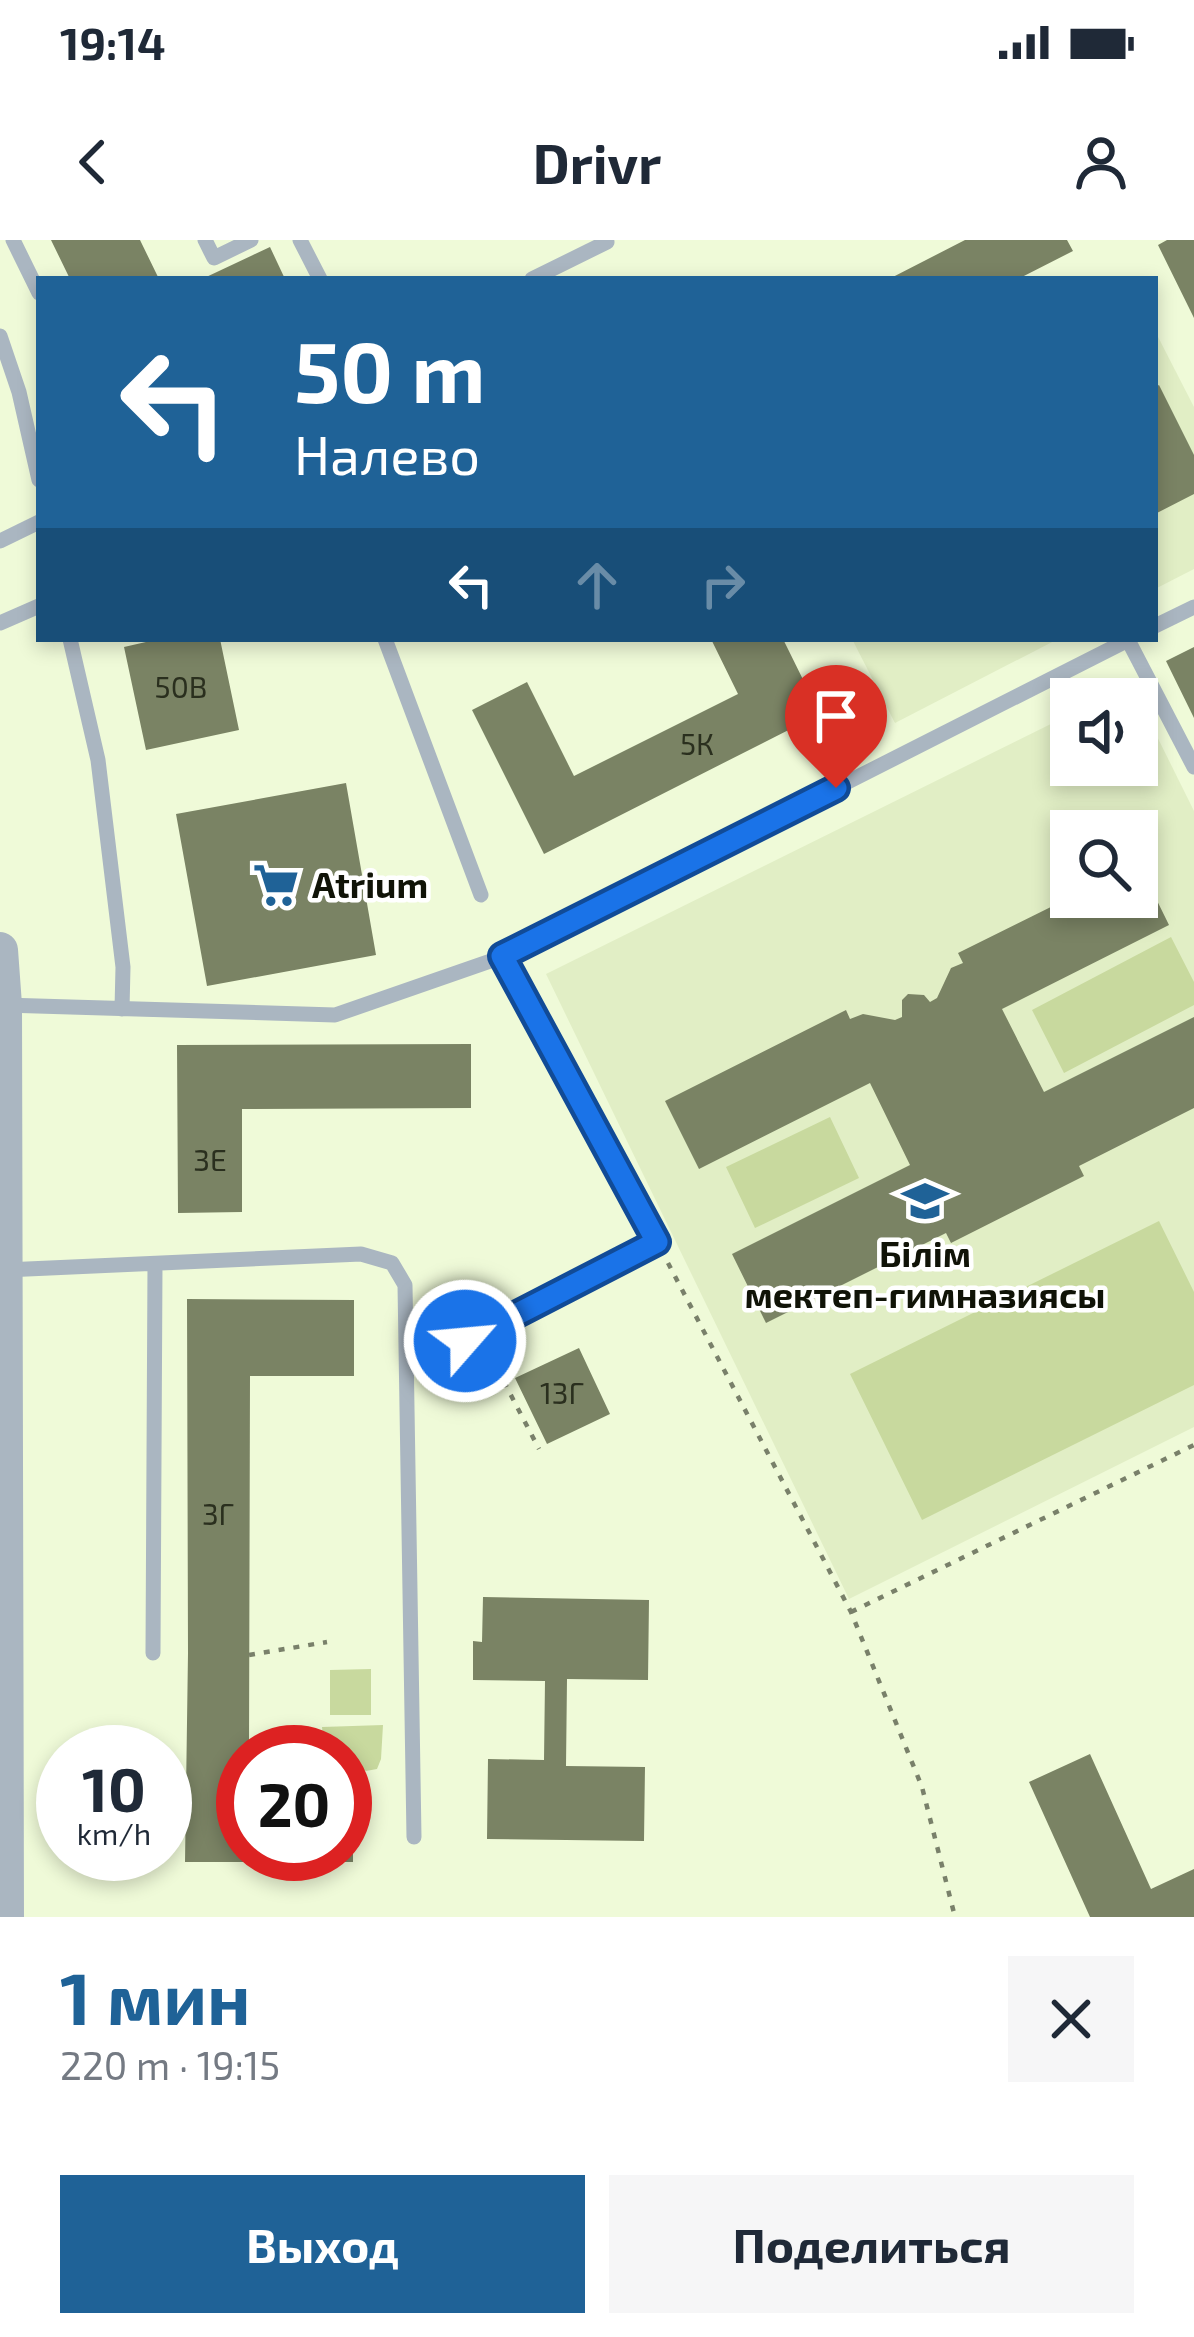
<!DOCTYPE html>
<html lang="ru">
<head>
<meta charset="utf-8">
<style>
	:root { --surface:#fff; --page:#f6f6f7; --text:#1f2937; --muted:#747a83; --accent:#1f6297 }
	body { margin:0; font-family:"Exo 2",sans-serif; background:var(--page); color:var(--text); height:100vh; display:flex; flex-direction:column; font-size:45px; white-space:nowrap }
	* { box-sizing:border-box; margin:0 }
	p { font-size:39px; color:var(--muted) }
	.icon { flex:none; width:66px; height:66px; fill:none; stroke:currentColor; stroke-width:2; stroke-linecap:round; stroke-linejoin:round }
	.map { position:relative; height:1677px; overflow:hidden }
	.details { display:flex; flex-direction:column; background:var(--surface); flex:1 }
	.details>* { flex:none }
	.top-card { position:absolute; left:36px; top:36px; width:1122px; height:366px; border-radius:0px; box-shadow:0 6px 18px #0003; background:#1f6297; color:#fff; overflow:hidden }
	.tools { position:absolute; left:1050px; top:438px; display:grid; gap:24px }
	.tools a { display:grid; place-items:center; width:108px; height:108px; border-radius:0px; background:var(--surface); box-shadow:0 6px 18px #0003; font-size:60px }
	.speed { position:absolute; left:36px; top:1485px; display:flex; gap:24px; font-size:60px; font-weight:700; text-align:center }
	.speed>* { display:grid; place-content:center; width:156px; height:156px; border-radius:50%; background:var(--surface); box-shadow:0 6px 18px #0003; line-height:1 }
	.speed small { font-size:30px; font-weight:400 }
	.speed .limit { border:18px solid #d22; background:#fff; color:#111 }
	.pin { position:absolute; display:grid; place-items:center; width:102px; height:102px; color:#fff; margin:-123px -51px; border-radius:50% 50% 50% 0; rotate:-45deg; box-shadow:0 0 12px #0007 }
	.pin .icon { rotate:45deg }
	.me { position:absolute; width:132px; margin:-66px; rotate:63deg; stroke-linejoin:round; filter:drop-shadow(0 0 9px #0008) }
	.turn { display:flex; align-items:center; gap:42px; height:252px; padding:0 60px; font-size:54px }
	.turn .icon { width:156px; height:156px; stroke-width:2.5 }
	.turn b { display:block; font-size:84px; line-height:102px }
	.lanes { display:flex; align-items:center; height:114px; padding:0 60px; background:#0003; justify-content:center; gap:60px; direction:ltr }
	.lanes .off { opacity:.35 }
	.round { display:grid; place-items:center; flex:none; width:126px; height:126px; border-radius:0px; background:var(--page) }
	.summary { display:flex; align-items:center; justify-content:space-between; height:204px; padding:0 60px }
	h1 { font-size:72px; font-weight:700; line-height:90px; color:var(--accent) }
	.primary-button { display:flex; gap:24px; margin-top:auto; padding:24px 60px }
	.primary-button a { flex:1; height:138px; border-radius:0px; background:var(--accent); color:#fff; font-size:48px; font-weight:700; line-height:138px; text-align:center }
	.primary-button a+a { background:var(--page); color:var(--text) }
	.status { display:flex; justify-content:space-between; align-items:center; height:84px; padding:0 60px; background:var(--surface); direction:ltr }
	.status svg { height:33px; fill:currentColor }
	header { display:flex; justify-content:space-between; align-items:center; height:156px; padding:0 60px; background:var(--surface); font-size:54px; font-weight:700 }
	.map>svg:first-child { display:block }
	.built { fill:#e1eec5; fill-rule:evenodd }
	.park { fill:#c8d99e }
	.building { fill:#7a8364 }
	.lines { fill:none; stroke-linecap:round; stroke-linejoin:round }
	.path { stroke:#79806a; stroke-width:4.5; stroke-dasharray:6 9; stroke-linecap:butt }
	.service { stroke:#aab6c1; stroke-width:15 }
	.tertiary { stroke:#aab6c1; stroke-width:36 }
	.route-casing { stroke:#114b97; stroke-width:30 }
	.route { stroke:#1a73e8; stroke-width:21 }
	.labels { text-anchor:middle; stroke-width:9; stroke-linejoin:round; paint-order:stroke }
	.number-label { font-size:30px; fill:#2a2f1e }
	.poi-label { font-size:36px; font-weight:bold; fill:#101307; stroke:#fff; text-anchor:start }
</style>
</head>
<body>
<div class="status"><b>19:14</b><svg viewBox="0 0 49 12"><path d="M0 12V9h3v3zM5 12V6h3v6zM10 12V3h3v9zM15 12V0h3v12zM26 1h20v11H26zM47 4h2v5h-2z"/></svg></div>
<header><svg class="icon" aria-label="back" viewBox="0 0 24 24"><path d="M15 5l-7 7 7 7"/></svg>Drivr<svg class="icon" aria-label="person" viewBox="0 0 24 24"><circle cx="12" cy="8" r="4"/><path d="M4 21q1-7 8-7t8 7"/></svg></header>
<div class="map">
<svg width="1194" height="1677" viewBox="0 0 1194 1677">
	<rect width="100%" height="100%" fill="#effad8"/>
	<path class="built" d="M1155 91 1194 167V329L1155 349Z
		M852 399H1058L895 483Z
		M1131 444 1194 571V1187L849 1359 546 734 1071 474V525H1137V459H1101ZM1071 591H1137V657H1071Z"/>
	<path class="park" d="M1171 697 1194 742V765L1064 833 1032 770Z
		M830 877 859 938 755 988 726 927Z
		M1159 981 1194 1052V1145L922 1280 850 1134Z
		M371 1429V1475H330V1430Z
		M383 1485 381 1519 377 1529 366 1531 345 1519V1512H333L324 1506 322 1487Z"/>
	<path class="building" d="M51 0H140L159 39H70Z
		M965 0H1067L1073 11 1018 39H889Z
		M1167 0H1194V78L1158 5Z
		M270 7 285 39H202Z
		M1159 145 1194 215V254L1155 274V147Z
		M159 399H220L239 490 146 510 124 407Z
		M711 399H783L820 474 544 614 472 470 527 442 574 536 738 454Z
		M1194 407V478L1166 421Z
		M346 543 376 715 207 746 176 574Z
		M1137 620 1169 685 1002 769 1044 852 1194 777V868L1079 926 1084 936 951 1003 946 993 766 1083 732 1014 910 925 870 843 699 929 665 861 846 770 850 779 863 774 895 780 902 777V760L908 754 924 755 930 762 937 758 951 728 963 723 958 713 1071 657H1137Z
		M471 804V868L242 869V972L178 973 177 805Z
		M187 1059 354 1060V1136H250L249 1512H243V1614H345V1563H353V1622H185L188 1413Z
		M579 1108 610 1174 547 1204 515 1138Z
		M483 1357 649 1360 648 1440 567 1439 566 1526 645 1527 644 1601 487 1599 488 1519 544 1520 545 1441 473 1440V1401L482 1402Z
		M1090 1514 1151 1649 1194 1629V1677H1090L1029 1542Z"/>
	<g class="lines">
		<path class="path" d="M274 642 304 636
			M271 649 301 644
			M668 1023 851 1372 922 1547 955 1677
			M490 1115 539 1209
			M851 1372 1194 1205
			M249 1415 327 1402"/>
		<path class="service" d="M13 0 39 53
			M205 0 214 18 251 0
			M300 0 320 39
			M532 39 607 2
			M0 96 19 152 39 240
			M0 301 39 282
			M0 383 39 366
			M1155 386 1194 367
			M70 399 98 520 123 727 122 769
			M385 399 481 655
			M1128 400 1194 527
			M502 717 1130 399
			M4 765 335 775 502 717 657 1002 465 1101
			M5 1030 361 1014 392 1023 405 1045 414 1597
			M153 1413 155 1024"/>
		<path class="tertiary" d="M0 710 4 765 6 1677"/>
	</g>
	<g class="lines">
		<g class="route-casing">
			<path id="route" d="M465 1101 657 1002 502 716 836 548"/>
		</g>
		<use href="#route" class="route"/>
	</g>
	<defs>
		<g id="supermarket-bare" transform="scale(3.6)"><path d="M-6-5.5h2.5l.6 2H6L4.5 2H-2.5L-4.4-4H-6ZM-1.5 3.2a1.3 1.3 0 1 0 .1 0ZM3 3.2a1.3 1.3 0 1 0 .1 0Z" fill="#1f6297" stroke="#fff" stroke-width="2.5" paint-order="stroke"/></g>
		<g id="school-bare" transform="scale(3.6)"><path d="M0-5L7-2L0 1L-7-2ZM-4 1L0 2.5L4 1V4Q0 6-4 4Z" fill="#1f6297" stroke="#fff" stroke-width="2.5" paint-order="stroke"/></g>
	</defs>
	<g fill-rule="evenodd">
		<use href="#supermarket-bare" x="276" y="645"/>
		<use href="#school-bare" x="925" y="961"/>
	</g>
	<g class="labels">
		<g class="number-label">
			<text x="181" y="458">50В</text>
			<text x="697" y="515">5К</text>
			<text x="210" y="931">3Е</text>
			<text x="562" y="1164">13Г</text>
			<text x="218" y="1285">3Г</text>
		</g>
		<g class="poi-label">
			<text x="312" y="658">Atrium</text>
			<text x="925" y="1027" text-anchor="middle">Білім<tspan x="925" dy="41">мектеп-гимназиясы</tspan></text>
		</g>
	</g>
</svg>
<div class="tools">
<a><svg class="icon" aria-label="sound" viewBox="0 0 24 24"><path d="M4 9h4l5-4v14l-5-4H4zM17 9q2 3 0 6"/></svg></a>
<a><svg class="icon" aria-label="search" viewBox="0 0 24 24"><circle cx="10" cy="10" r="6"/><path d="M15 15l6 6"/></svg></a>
</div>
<div class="speed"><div>10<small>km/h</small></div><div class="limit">20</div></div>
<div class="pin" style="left:836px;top:548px;background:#d93025"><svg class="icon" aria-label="arrive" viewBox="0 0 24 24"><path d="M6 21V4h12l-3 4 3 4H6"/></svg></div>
<svg class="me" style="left:465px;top:1101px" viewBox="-20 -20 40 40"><circle r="17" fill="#1a73e8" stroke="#fff" stroke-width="3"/><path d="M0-11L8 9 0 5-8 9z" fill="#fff"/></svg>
<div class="top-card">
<div class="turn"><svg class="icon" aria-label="left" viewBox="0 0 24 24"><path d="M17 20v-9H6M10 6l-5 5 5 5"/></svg><div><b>50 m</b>Налево</div></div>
<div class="lanes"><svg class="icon" aria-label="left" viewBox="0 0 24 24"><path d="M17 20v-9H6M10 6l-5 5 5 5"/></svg><svg class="icon off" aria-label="ahead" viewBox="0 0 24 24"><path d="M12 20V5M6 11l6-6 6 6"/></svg><svg class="icon off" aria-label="right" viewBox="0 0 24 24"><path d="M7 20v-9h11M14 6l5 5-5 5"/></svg></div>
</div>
</div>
<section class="details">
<div class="summary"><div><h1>1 мин</h1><p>220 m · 19:15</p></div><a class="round"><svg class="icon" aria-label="close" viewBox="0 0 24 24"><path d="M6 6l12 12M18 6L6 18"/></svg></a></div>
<div class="primary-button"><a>Выход</a><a>Поделиться</a></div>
</section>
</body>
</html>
